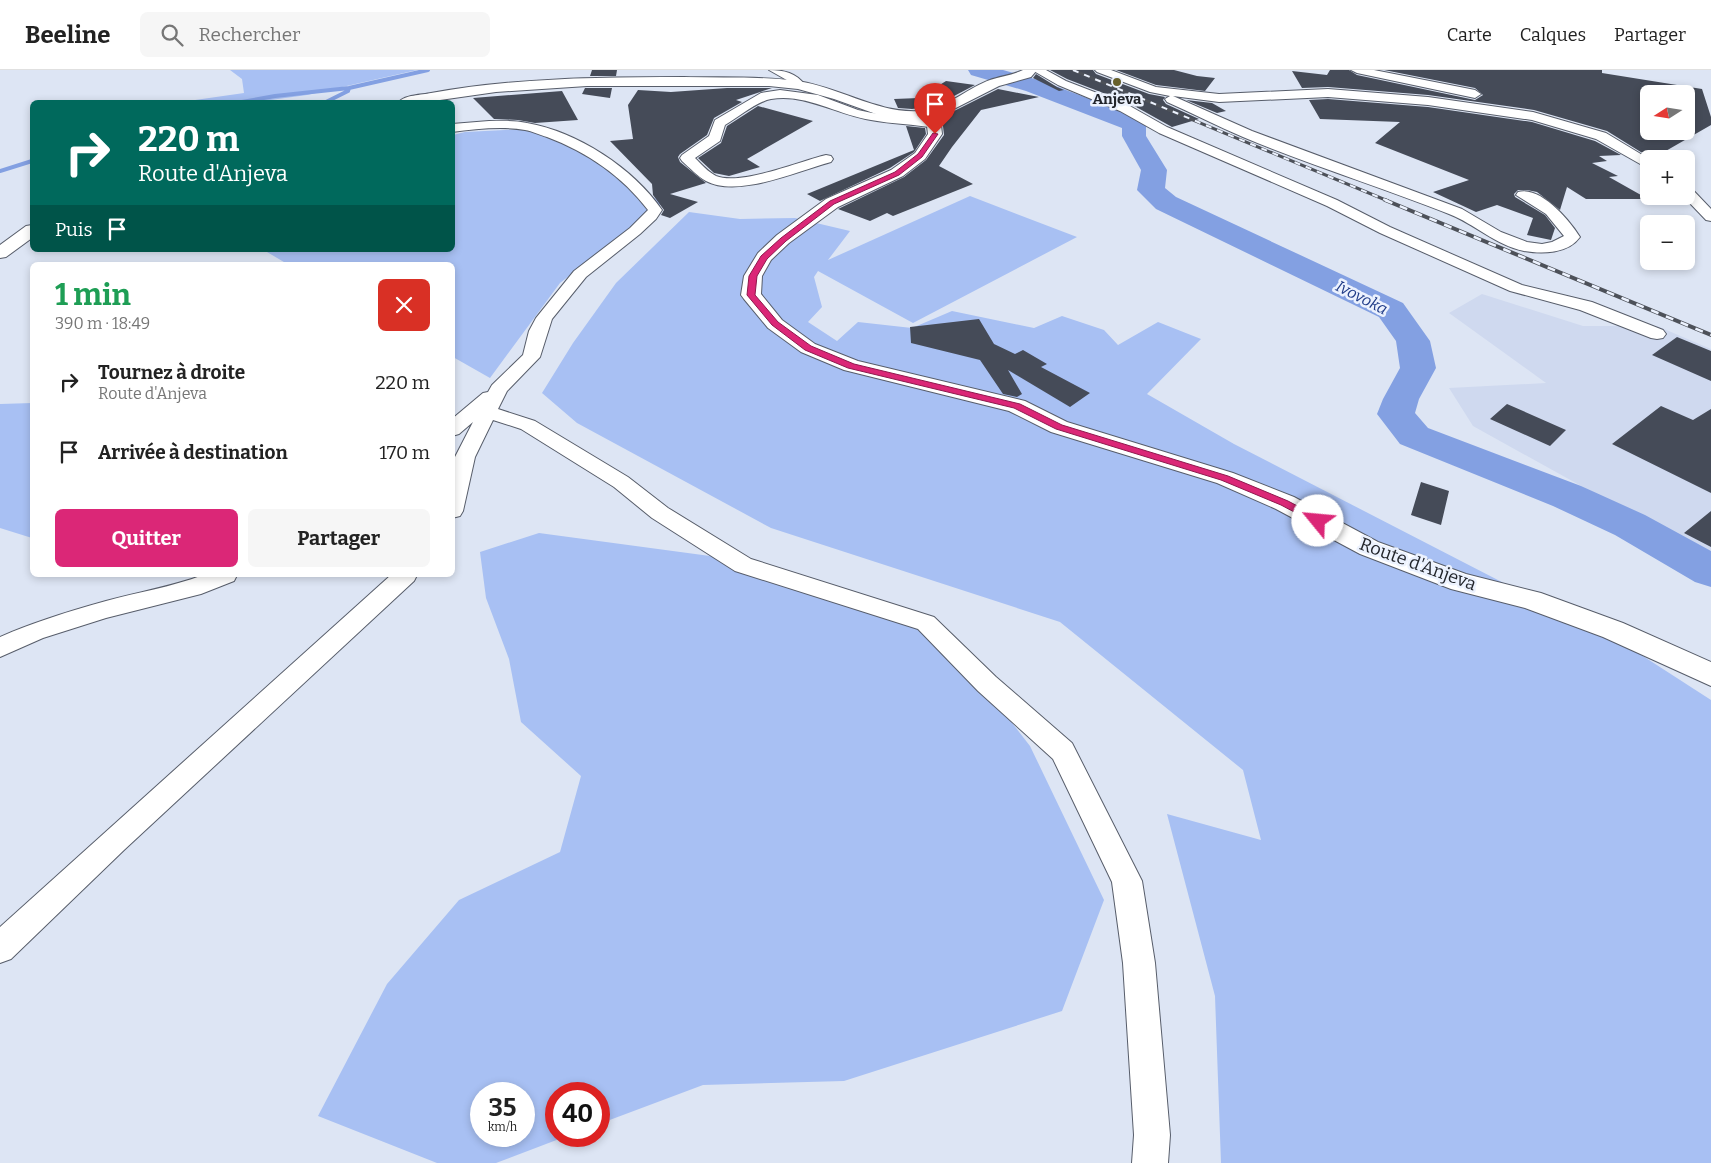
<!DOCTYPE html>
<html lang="fr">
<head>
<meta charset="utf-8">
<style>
	:root { --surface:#fff; --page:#f6f6f6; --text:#222; --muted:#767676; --line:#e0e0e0; --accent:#db2777 }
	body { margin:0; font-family:Bitter,serif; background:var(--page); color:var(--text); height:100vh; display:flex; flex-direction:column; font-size:19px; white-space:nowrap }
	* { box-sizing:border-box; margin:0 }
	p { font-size:16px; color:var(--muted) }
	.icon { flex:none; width:28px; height:28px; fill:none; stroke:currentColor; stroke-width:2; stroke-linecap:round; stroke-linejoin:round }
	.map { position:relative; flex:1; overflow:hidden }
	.details { position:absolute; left:30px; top:192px; width:425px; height:315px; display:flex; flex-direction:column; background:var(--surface); border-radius:8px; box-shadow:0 2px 8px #0003 }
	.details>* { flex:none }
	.banner { position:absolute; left:30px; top:30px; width:425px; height:152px; border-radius:8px; box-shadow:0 2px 8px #0003; background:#00695c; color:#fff; overflow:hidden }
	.needle { width:32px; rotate:258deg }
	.tools { position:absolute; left:1640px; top:15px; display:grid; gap:10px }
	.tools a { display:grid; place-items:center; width:55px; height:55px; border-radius:8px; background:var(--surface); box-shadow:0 2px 8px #0003; font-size:25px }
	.speed { position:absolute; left:470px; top:1012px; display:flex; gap:10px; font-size:25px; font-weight:700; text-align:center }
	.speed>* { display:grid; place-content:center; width:65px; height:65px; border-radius:50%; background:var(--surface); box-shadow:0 2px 8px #0003; line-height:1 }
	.speed small { font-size:12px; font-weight:400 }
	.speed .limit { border:8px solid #d22; background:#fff; color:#111 }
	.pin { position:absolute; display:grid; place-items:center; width:42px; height:42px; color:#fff; margin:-51px -21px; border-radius:50% 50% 50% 0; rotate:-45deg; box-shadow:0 0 5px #0007 }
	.pin .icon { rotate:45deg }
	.me { position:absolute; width:55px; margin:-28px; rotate:298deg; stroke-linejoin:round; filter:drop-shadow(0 0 4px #0008) }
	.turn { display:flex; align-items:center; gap:18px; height:105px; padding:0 25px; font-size:22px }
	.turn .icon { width:65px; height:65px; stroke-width:2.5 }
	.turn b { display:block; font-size:35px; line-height:42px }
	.then { display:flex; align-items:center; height:48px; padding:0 25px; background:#0003; gap:10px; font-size:19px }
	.round { display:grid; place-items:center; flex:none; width:52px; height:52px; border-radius:8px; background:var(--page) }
	.summary { display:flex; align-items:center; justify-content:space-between; height:85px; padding:0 25px }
	h1 { font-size:30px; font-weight:700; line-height:38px; color:#1e9e55 }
	.cta { display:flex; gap:10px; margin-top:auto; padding:10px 25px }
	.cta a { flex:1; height:58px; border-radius:8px; background:var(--accent); color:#fff; font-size:20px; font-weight:700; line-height:58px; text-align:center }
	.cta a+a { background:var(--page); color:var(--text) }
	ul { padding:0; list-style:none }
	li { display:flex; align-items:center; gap:15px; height:70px; padding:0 25px }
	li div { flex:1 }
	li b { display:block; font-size:19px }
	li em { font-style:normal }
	header { display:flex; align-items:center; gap:30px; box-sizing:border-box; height:70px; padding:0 25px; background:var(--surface); border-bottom:1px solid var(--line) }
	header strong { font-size:24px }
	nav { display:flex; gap:28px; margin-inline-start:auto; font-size:18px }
	.search { width:350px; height:45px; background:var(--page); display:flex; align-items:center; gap:12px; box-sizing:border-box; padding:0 18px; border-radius:8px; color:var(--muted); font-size:19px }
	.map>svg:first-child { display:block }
	.built { fill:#cfd9ef }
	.green { fill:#a8c0f3; fill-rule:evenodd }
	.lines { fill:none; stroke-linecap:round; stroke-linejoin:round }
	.stream { stroke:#83a0e2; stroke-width:4 }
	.river { fill:#83a0e2; fill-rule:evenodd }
	.building { fill:#454b58; fill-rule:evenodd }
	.minor-casing { stroke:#575d6a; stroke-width:2 }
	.tertiary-casing { stroke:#575d6a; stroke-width:2 }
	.minor { fill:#fff; fill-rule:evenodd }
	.tertiary { fill:#fff; fill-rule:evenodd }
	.rail-far1-casing { stroke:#4d5159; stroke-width:3 }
	.rail-casing { stroke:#4d5159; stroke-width:4 }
	.rail-far1 { stroke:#ecf2fe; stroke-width:2; stroke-dasharray:6; stroke-linecap:butt }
	.rail { stroke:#ecf2fe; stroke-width:2.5; stroke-dasharray:8; stroke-linecap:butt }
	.route { fill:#db2777; stroke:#8e194d }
	.poi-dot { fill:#67602c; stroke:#ecf2fe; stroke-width:2 }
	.labels { text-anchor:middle; stroke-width:5; stroke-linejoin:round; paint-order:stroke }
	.far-poi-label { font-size:15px; font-weight:bold; fill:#22252b; stroke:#ecf2fe }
	.far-water-label { font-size:16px; font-style:italic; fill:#203c88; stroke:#ecf2fe }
	.street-label { font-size:18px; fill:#22252b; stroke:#ecf2fe }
</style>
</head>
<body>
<header>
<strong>Beeline</strong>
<div class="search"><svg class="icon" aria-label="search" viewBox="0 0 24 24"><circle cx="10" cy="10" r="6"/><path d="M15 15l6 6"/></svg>Rechercher</div>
<nav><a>Carte</a><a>Calques</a><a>Partager</a></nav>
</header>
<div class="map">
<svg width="1711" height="1093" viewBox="0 0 1711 1093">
	<rect width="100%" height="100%" fill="#dde5f4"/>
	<path class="built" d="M1482 224 1583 256H1657L1711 279V488L1473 356 1449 318 1546 313 1449 243Z"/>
	<path class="green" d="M230 0H417L307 25 256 32H195V30L244 23 242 9Z
		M525 59 563 71 663 133 560 213 490 308 453 287 452 195H289L267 182 257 180H452L453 65 465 62Z
		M970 126 1077 167 913 253 818 201 814 207 822 237 808 252 837 271 858 252 912 258 952 241 1034 258 1062 246 1104 260 1118 275 1158 252 1201 269 1147 324 1234 374 1632 579 1711 630V1093H1221L1215 926 1167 744 1261 770 1243 700 1060 552 771 458 577 353 542 323 573 273 616 213 689 142 740 149 795 148 850 161 828 190Z
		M32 333V468L0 458V334Z
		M539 463 762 493 936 555 1030 676 1104 830 1062 941 844 1011 703 1015 599 1054V1024H556V1066H567L496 1093H437L318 1046 387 914 459 830 560 782 581 706 521 652 509 589 486 528 480 482ZM481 1024H524V1066H481Z"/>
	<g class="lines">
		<path class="stream" d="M242 32 275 26 349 18 428 0
			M326 32 348 21 349 18
			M0 101 32 91"/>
		<path class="river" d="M968 0H1003L1042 11 1143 49 1146 54V66L1167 100 1165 118 1176 127 1403 233 1430 271 1436 298 1419 329 1415 343 1428 358 1581 416 1645 445 1711 481V517L1695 512 1615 465 1553 436 1400 374 1377 344 1383 329 1400 298 1396 271 1379 247 1156 139 1137 120 1141 100 1122 66V58L1026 21 971 5Z"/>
	</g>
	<path class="building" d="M592 0H617L616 6H590Z
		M1050 0H1093L1096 4 1149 24 1165 27 1163 30 1166 34 1199 49 1172 57 1129 33 1067 9Z
		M1116 0H1174L1197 6 1215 8 1205 21 1156 15Z
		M1330 0H1349L1357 5 1475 30 1483 25 1475 18 1384 0H1602V3L1702 19 1711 47V55L1664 82 1644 84 1607 61 1534 40 1428 25 1328 17 1302 18 1292 1 1327 5ZM1649 24H1686V61H1649Z
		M1036 4 1057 17 1064 20 1059 21 1033 8Z
		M946 11 975 15 935 36 912 39 898 38 894 29 919 28Z
		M585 18H612L610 28 582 24Z
		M727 18H772L736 30 742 32 714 48 707 65 680 84 678 87 680 92 706 113 670 124 698 132 670 148 661 145 664 140 653 125 652 114 610 71 633 69 628 35 638 20 671 22Z
		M998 19 1039 27 981 40 952 77 939 96 973 114 893 146 887 143 870 151 838 139 904 107 926 90 944 65 942 47Z
		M562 21 578 50 535 53 518 50 494 49 473 28Z
		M1328 29 1428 37 1532 52 1595 71 1621 85 1599 86 1607 91 1592 93 1618 106 1609 107 1648 129H1586L1567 117 1560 140 1537 122 1527 120H1518L1514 124 1515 127 1545 145 1555 158 1551 170 1527 165 1533 148 1497 135 1476 142 1433 122 1469 110 1375 73 1400 52 1320 49 1309 30Z
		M1186 30 1212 33 1226 41 1217 43Z
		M758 36 813 51 747 89 760 97 729 106 714 103 698 88 721 73 727 56Z
		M906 56 925 58 926 64 914 82 890 98 820 131 807 124 914 80Z
		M979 249 994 274 1015 284 1023 280 1047 294 1041 297 1090 323 1070 337 1008 300 1022 324 1017 327 1003 324 980 290 911 273 910 257Z
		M1677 267 1711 281V311L1652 285Z
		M1507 334 1566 360 1550 376 1490 349Z
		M1661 336 1693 350 1711 339V423L1612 374Z
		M1421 412 1449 421 1441 455 1411 445Z
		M1711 441V477L1684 463Z"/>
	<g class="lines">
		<g class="minor-casing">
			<path id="minor" d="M769 0C784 0 796 3 805 15L803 17H795L792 13Z
				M1032 0H1046L1066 11 1128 35 1167 57 1337 130 1390 157 1522 215 1592 232 1663 260 1666 264 1663 268 1657 269 1651 268 1580 240 1510 221 1380 163 1327 136 1159 63 1120 41 1058 15Z
				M1095 0H1111L1156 17 1219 24 1328 19 1428 27 1533 42 1606 63 1649 89V99L1596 69 1532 50 1428 35 1328 27 1219 32 1173 26 1252 61 1462 139 1501 162 1527 172 1542 174 1552 172 1564 166 1546 144 1516 125 1518 122C1541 116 1569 150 1580 167 1568 184 1542 184 1524 181 1495 175 1475 154 1449 144 1381 117 1310 95 1243 67 1217 56 1192 43 1167 32L1165 29 1170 26 1150 22 1097 2Z
				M1351 0H1374L1475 20 1481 24 1475 28 1357 3Z
				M780 20 818 25 858 40 872 43 914 46 939 51 941 54 935 58C914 54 892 54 871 50 837 45 806 23 771 29 758 31 737 48 725 55L720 71 695 88C701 94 708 102 716 106 741 116 800 91 826 85L831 86 833 89 831 92C798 101 738 128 706 111 697 106 690 98 682 91L680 88 682 85 709 66 715 50 761 23Z
				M489 51C501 51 515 50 527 53 578 62 633 98 662 140L656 149 640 164 586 207 552 249 540 287 507 321 498 339 535 351 628 407 668 438 751 489 934 547 996 607 1072 673 1142 811 1155 893 1170 1065 1168 1093H1132L1134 1065 1123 893 1112 812 1053 689 978 621 918 559 735 501 652 448 614 417 521 359 493 350 475 387 463 441 460 446 452 448V397L455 387 473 352 459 364 452 366V349L483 323 488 322 492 315 523 285 529 261 536 248 574 201 630 158 648 140C622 106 587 82 547 67 540 65 532 61 525 60 502 56 476 59 452 62V54Z
				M1686 117 1691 118 1711 139V151L1706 150 1683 126H1686Z
				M203 505H237L234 511 201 524 106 548 43 568 0 587V567C34 552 70 541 106 531 138 522 172 517 203 505Z
				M391 505H417L414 511 124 780 11 889 0 893V857Z"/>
		</g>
		<g class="tertiary-casing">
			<path id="tertiary" d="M1023 0H1037L1031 7 999 16 940 46 942 64 925 89 903 106 838 137 789 173 771 190 762 206 761 224 782 250 815 274 858 291 1025 331 1067 352 1233 403 1294 427 1378 472 1466 504 1541 523 1623 553 1711 592V616L1603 567 1525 538 1451 519 1360 484 1276 439 1217 413 1051 362 1009 341 844 300 801 282 768 258 744 229 741 225 744 206 758 183 777 165 826 129 891 100 915 83 928 64 926 48 902 49 876 44 834 29 798 19 769 16H587L496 22 426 32H399C404 25 422 25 431 23 514 8 599 7 684 7 721 8 760 6 797 11 842 17 883 48 929 40 946 37 972 16 990 10 1001 6 1013 5 1023 0Z
				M32 155V168L6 187 0 188V175L26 156Z"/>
		</g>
		<use href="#minor" class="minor"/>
		<use href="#tertiary" class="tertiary"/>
		<g class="rail-far1-casing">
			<path id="rail-far1" d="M1073 0 1388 131"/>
		</g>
		<g class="rail-casing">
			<path id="rail" d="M1385 130 1711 265"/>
		</g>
		<use href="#rail-far1" class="rail-far1"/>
		<use href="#rail" class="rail"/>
	</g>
	<path class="route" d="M933 63 938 64 922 87 899 105 834 134 786 171 767 189 757 206 755 225 778 252 811 276 854 294 1020 334 1062 355 1228 406 1288 431 1322 449 1324 451 1322 453H1315L1281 435 1221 410 1056 359 1014 338 848 298 805 280 772 255 747 225 749 206 761 186 781 168 830 131 895 102 918 84Z"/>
	<circle class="poi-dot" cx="1117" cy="12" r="5"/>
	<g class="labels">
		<g class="far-poi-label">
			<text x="1117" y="34">Anjeva</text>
		</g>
		<g class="far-water-label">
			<text transform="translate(1362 227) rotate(27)" y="6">Ivovoka</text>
		</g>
		<g class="street-label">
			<text transform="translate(1418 494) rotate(20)" y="6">Route d'Anjeva</text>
		</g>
	</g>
</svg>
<div class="tools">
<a><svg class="needle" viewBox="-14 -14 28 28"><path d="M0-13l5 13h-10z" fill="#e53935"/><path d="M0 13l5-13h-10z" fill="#767676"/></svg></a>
<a>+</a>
<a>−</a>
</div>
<div class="speed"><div>35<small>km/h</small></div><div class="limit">40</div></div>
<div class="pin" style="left:935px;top:64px;background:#d93025"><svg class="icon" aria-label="arrive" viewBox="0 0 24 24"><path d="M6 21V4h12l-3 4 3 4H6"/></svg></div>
<svg class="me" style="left:1318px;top:451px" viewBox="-20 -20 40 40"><circle r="19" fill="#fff"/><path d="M0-13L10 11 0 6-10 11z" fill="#db2777"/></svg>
<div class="banner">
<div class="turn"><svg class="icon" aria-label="right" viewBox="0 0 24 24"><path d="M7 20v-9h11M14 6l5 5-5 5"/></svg><div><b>220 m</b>Route d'Anjeva</div></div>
<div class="then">Puis<svg class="icon" aria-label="arrive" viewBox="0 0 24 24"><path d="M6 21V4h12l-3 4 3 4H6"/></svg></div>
</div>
<section class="details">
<div class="summary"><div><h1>1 min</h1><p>390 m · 18:49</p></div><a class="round" style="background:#d93025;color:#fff"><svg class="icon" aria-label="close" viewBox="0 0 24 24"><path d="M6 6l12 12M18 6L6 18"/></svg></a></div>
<ul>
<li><svg class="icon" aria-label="right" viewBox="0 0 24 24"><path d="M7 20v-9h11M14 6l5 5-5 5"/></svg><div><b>Tournez à droite</b><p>Route d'Anjeva</p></div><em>220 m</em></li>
<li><svg class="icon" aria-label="arrive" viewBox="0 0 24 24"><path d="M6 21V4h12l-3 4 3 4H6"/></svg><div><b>Arrivée à destination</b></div><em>170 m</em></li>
</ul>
<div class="cta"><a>Quitter</a><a>Partager</a></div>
</section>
</div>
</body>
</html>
